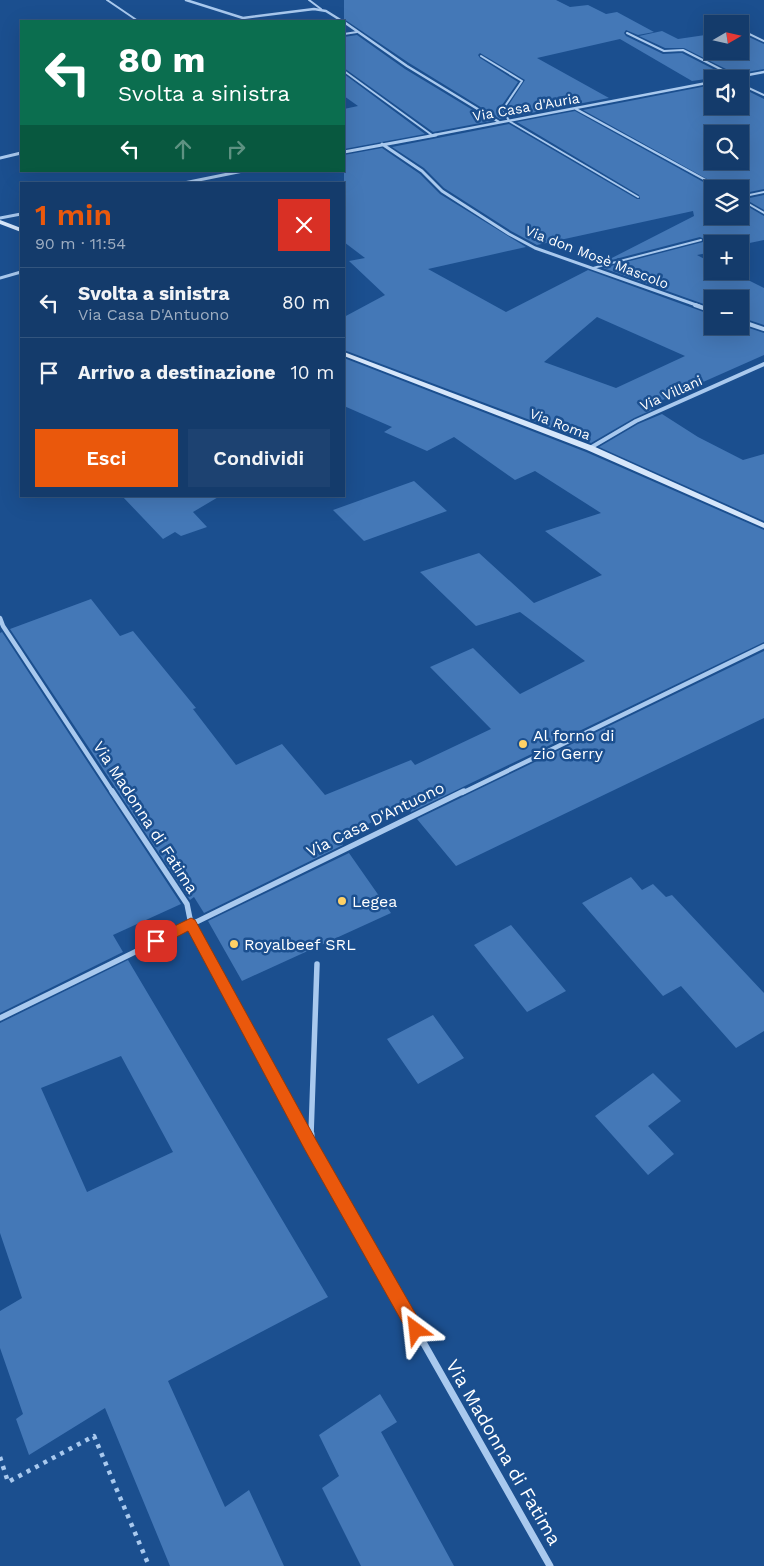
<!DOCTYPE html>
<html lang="it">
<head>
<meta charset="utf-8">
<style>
	:root { --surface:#143b6b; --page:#1d4271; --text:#f1f3f6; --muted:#9dadc1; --line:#33557e; --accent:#ea580c }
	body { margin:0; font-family:"Work Sans",sans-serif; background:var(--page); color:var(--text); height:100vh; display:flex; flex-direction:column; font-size:19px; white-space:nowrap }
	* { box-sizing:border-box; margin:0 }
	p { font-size:16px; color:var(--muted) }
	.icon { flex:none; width:28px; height:28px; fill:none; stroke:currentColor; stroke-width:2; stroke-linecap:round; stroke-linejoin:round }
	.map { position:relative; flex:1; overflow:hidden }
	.drawer { position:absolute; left:20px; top:182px; width:325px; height:315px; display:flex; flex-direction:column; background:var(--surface); border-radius:0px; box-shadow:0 5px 20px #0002,0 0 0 1px var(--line) }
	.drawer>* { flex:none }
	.guide { position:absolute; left:20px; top:20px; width:325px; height:152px; border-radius:0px; box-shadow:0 5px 20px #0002,0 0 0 1px var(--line); background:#0b6e4f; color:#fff; overflow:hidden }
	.needle { width:32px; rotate:81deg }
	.buttons { position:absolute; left:704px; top:15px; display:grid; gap:10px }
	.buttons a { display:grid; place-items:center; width:45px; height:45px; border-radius:0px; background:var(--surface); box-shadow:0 5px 20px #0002,0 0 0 1px var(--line); font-size:25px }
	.pin { position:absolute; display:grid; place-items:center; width:42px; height:42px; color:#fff; margin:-21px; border-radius:10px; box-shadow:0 2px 8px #0006 }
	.me { position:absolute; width:55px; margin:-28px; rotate:330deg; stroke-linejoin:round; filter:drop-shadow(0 0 4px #0008) }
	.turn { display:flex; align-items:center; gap:18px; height:105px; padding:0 15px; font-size:22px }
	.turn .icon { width:65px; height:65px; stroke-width:2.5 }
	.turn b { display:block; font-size:35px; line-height:42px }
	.lanes { display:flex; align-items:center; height:48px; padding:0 15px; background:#0003; justify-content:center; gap:25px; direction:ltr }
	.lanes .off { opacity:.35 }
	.round { display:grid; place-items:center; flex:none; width:52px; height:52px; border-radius:0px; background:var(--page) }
	.overview { display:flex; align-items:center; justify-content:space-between; height:85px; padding:0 15px }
	h1 { font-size:30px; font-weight:600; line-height:38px; color:var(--accent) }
	.action { display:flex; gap:10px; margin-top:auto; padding:10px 15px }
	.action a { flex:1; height:58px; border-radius:0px; background:var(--accent); color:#fff; font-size:20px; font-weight:600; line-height:58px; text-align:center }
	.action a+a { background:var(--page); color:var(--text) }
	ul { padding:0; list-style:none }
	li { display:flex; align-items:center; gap:15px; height:70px; padding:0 15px; border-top:1px solid var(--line) }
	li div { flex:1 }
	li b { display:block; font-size:19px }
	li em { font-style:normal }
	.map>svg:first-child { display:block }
	.building { fill:#4478b7; fill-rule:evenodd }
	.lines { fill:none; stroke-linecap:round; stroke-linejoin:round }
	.path { stroke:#a9c9ee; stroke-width:4.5; stroke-dasharray:4 5.5; stroke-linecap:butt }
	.lane { stroke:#a9c9ee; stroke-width:2 }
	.street-far5 { stroke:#a9c9ee; stroke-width:2.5 }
	.street-far4 { stroke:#a9c9ee; stroke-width:3 }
	.street-far3 { stroke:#a9c9ee; stroke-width:4 }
	.street-far2 { stroke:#a9c9ee; stroke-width:4.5 }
	.street-far1 { stroke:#a9c9ee; stroke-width:5.5 }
	.street { stroke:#a9c9ee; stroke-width:7 }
	.secondary { fill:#d6e6fa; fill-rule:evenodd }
	.route { fill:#ea580c; stroke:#983908 }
	.poi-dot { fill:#ffd166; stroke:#1b4f8f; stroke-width:2 }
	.labels { text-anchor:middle; stroke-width:5; stroke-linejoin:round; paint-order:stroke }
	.far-street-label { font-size:14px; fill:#fff; stroke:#1b4f8f }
	.poi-label { font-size:16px; fill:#fff; stroke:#1b4f8f; text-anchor:start }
	.street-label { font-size:16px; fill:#fff; stroke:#1b4f8f }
	.near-street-label { font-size:19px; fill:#fff; stroke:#1b4f8f }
</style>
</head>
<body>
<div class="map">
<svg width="764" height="1566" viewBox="0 0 764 1566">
	<rect width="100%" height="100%" fill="#1b4f8f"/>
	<path class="building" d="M344 0H556L570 7 588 5 606 14 617 12 654 32 638 35 626 30 624 33 626 36 663 54 682 53 727 76 692 81 620 39 537 58 609 98 510 117 506 109 525 80 480 53 478 55 480 58 518 82 500 108 505 118 500 119 409 63 344 19Z
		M662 31 678 39 712 34V51H740V33L764 44V69L736 74 684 48H665L639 36Z
		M357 35 405 69 491 121 433 132 344 68V37Z
		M344 74 425 134 344 149V109L358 106 344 96Z
		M712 85V106H740V87L764 99V189L740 194V189H725L583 110ZM712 134H740V161H712Z
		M575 111 716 189H712V216H740V202L764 216V240L740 245 712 244V252L697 255 712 263V271H730L764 288V325L740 317V299H712V307L603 268 703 242 704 239 700 237 604 262 694 216 693 211 537 245 511 231 444 188 424 168 392 147 509 124 637 199H640L639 195 517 122Z
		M382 148 420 174 440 194 526 247 428 269 506 312 588 270 712 315V326L740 325 764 333V355L649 406 654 409 634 418 591 443 344 350V317L385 295 349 261 365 258 344 242V155ZM597 317 685 356 616 388 544 362Z
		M764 195V210L745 199Z
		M344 358 586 452 764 530V642L411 812 407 807 338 837 343 845 204 913 194 897 190 900 10 629 91 599 120 636 133 631 196 708 193 709 236 765 282 744 325 795 411 760 415 765 491 729 430 667 473 648 520 694 585 661 520 612 476 626 420 572 479 553 534 603 602 575 545 531 601 513 535 471 515 480 454 437 427 451 384 432 392 427 344 406Z
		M662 414 698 437 743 460 764 454V521L599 447 638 424Z
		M414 481 447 511 364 541 333 510Z
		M122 496H220L193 512 207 527 181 536 175 532 163 539Z
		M2 632 181 904 113 935 123 952 0 1013V633Z
		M764 651V718L456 866 417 819Z
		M349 853 391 913 242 981 208 921Z
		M631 877 642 890 653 884 666 897 672 895 764 993V1031L736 1048 681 986 663 996 582 903Z
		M511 925 566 991 527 1012 474 945Z
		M128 960 328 1297 168 1381 225 1507 249 1490 284 1566H170L105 1408 29 1455 16 1419 23 1414 0 1348V1311L22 1298 0 1233V1023ZM121 1056 173 1152 87 1192 41 1088Z
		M433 1015 464 1058 418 1084 387 1039Z
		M653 1073 681 1101 648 1126 674 1154 648 1175 595 1116Z
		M380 1394 397 1422 381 1432 454 1566H361L322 1488 339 1476 319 1435Z"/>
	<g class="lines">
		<path class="path" d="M0 1457 8 1482 94 1436 149 1566"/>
		<path class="lane" d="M107 0 138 21
			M309 0 321 9
			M741 30 764 41
			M627 33 664 51 683 50 736 77
			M344 34 357 32
			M481 56 522 81 503 109 509 121 638 197
			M344 71 432 135
			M740 84 764 95
			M576 109 722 189
			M740 197 764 192
			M740 199 764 213
			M593 268 701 240"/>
		<path class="street-far5" d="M186 0 243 18 314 9 326 11 342 21
			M344 22 407 66 499 122
			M727 79 764 72
			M429 136 712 82"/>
		<path class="street-far4" d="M382 144 422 171 442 191 509 234 535 248 699 306
			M344 152 436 135
			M0 158 21 153
			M179 184 243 171
			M0 218 21 214
			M0 278 21 272"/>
		<path class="street-far3" d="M695 305 712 311
			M740 321 764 329
			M590 448 636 421 764 364"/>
		<path class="street-far2" d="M0 618 3 626 113 793
			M462 793 764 646"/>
		<path class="street-far1" d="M112 791 187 904 191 924 305 1135
			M0 1018 464 791
			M311 1135 317 964"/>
		<path class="street" d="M305 1134 550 1566
			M311 1145V1134"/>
		<path class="secondary" d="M0 220 21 228V232L0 224Z
			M344 352 593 446 764 523V528L587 450 344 356Z"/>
	</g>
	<path class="route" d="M191 918 195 920 316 1140 422 1325 424 1330 422 1336 416 1338 410 1336 305 1150 188 931 161 945 156 946 152 945 150 941 152 937Z"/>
	<g class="poi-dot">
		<circle cx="523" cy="744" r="5"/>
		<circle cx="342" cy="901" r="5"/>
		<circle cx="234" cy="944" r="5"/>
	</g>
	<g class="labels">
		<g class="far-street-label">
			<text transform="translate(526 107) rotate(-10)" y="5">Via Casa d'Auria</text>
			<text transform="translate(597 257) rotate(21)" y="5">Via don Mosè Mascolo</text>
			<text transform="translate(671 393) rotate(-24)" y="5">Via Villani</text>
			<text transform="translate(560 424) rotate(21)" y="5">Via Roma</text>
		</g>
		<g class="poi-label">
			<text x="533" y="741">Al forno di<tspan x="533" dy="18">zio Gerry</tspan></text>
			<text x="352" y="907">Legea</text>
			<text x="244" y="950">Royalbeef SRL</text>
		</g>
		<g class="street-label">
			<text transform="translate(146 817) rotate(57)" y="6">Via Madonna di Fatima</text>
			<text transform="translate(375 819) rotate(-26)" y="6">Via Casa D'Antuono</text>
		</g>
		<g class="near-street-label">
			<text transform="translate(504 1452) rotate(60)" y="7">Via Madonna di Fatima</text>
		</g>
	</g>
</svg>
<div class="buttons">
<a><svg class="needle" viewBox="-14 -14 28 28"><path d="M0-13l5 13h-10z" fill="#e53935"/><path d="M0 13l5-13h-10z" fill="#9dadc1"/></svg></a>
<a><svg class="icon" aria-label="sound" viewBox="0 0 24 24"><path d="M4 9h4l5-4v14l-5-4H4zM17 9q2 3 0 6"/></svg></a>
<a><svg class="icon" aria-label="search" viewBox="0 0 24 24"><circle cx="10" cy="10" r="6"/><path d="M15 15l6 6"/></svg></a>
<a><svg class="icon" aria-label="layers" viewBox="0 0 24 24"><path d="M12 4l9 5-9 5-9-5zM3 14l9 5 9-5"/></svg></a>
<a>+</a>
<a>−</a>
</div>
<div class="pin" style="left:156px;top:941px;background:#d93025"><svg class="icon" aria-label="arrive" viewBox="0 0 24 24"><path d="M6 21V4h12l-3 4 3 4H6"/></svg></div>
<svg class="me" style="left:416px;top:1330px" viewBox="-20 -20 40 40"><path d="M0-17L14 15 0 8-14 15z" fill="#ea580c" stroke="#fff" stroke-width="4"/></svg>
<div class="guide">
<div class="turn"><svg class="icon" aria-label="left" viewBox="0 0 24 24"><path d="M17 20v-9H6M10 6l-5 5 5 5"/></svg><div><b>80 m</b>Svolta a sinistra</div></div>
<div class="lanes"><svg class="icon" aria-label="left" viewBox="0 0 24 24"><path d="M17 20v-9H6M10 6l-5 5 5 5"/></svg><svg class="icon off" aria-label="ahead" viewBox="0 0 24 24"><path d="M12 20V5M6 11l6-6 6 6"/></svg><svg class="icon off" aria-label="right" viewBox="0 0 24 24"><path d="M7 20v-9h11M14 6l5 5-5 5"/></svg></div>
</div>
<section class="drawer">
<div class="overview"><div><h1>1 min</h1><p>90 m · 11:54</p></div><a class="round" style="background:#d93025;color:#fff"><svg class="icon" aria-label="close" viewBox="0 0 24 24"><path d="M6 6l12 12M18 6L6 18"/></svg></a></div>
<ul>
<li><svg class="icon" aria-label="left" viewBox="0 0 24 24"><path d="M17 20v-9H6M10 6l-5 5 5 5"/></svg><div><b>Svolta a sinistra</b><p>Via Casa D'Antuono</p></div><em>80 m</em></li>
<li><svg class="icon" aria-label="arrive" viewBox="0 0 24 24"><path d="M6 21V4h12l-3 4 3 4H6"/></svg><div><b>Arrivo a destinazione</b></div><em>10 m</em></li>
</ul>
<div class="action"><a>Esci</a><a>Condividi</a></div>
</section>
</div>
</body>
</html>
